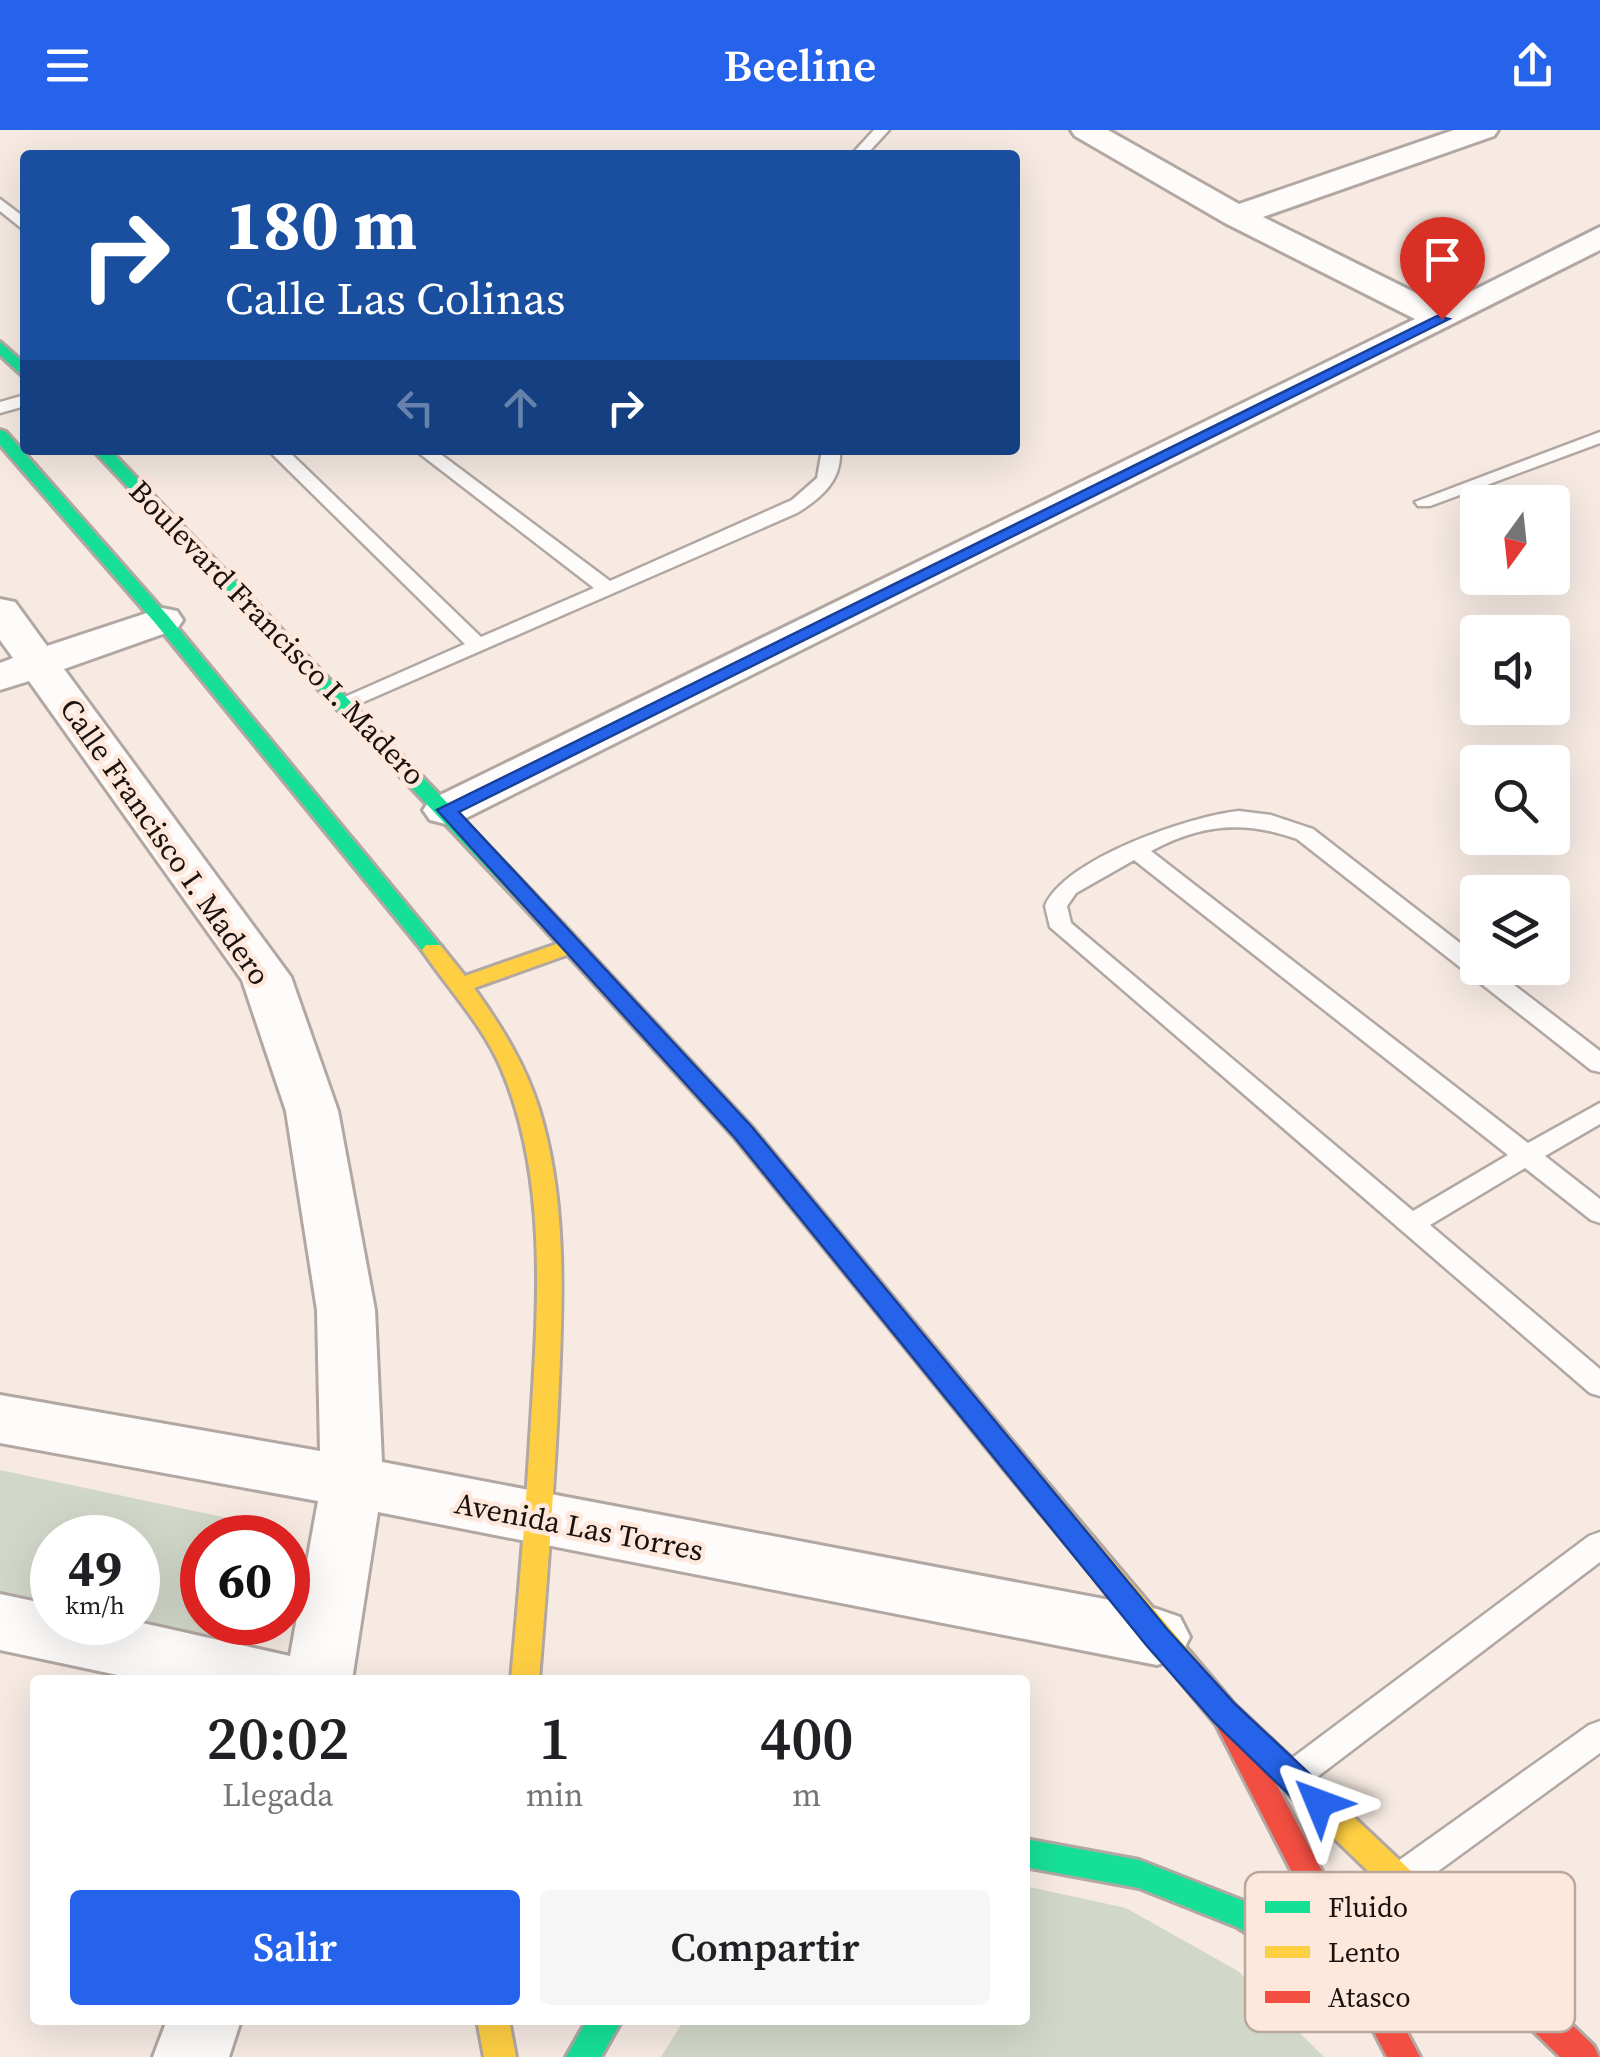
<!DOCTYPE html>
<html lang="es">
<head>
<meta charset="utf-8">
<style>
	:root { --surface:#fff; --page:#f6f6f6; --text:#202124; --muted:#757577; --accent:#2563eb }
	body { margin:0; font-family:"Source Serif 4",serif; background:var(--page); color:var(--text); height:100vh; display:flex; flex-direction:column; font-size:38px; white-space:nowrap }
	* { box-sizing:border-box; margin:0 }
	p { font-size:32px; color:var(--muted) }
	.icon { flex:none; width:55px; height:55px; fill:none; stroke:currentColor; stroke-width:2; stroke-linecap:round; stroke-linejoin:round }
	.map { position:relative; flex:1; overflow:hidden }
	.sheet { position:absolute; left:30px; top:1545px; width:1000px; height:350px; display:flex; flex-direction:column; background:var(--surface); border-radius:10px; box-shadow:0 10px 40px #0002 }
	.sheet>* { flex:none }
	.guide { position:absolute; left:20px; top:20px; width:1000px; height:305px; border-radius:10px; box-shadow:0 10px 40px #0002; background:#1a4fa0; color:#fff; overflow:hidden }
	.needle { width:65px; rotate:195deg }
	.fabs { position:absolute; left:1460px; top:355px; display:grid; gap:20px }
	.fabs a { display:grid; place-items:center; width:110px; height:110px; border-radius:10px; background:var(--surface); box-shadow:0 10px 40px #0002; font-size:50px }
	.speed { position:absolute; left:30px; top:1385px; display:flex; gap:20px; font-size:50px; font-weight:700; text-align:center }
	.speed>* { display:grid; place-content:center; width:130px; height:130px; border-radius:50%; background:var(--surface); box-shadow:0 10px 40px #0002; line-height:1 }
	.speed small { font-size:25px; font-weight:400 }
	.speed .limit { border:15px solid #d22; background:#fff; color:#111 }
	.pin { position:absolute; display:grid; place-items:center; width:85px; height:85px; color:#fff; margin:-102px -42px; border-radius:50% 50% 50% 0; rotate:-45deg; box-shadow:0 0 10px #0007 }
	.pin .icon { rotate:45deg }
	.me { position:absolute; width:110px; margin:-55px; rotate:314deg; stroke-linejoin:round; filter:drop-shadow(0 0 8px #0008) }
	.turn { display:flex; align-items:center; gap:35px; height:210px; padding:0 40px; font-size:45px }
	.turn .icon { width:130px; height:130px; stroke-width:2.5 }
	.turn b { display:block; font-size:70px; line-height:85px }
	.lanes { display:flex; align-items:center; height:95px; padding:0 40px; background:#0003; justify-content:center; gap:50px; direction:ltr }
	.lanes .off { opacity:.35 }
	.eta { display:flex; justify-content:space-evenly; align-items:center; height:170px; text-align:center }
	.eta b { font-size:60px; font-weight:600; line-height:70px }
	.button { display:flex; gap:20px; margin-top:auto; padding:20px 40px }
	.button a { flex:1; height:115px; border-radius:10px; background:var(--accent); color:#fff; font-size:40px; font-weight:600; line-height:115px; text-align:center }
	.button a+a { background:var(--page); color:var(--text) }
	header { display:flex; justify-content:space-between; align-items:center; height:130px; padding:0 40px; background:var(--accent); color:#fff; font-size:45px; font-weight:600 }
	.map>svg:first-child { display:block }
	.green { fill:#d2d8c9 }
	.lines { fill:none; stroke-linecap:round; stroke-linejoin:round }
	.lane-casing { stroke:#b2a7a2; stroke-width:5 }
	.street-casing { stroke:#b2a7a2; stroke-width:6 }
	.fast-casing { stroke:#b2a7a2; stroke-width:6 }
	.slow-casing { stroke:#b2a7a2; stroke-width:6 }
	.jam-casing { stroke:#b2a7a2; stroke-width:6 }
	.lane { fill:#fefcfb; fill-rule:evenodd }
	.street { fill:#fefcfb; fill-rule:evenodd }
	.fast { fill:#16e098; fill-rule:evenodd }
	.slow { fill:#ffcf43; fill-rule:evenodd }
	.jam { fill:#f24e42; fill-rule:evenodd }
	.route { fill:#2563eb; stroke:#184099; stroke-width:2.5 }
	.labels { text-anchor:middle; stroke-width:9; stroke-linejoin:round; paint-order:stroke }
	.street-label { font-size:30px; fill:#1b110c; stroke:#fee7db }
	.key { fill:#fee7db; stroke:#baa79d; stroke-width:2.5 }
	.key-label { font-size:28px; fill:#1b110c }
</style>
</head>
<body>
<header><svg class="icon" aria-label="menu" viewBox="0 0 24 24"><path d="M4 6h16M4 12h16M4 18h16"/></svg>Beeline<svg class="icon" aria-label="share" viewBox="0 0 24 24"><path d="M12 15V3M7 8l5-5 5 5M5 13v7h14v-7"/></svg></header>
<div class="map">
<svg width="1600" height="1927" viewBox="0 0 1600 1927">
	<rect width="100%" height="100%" fill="#f6eae3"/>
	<path class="green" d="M0 1340 256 1394 265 1407 202 1408V1492L245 1493 212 1509 138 1492V1408H52V1476L0 1466Z
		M1025 1756 1126 1778 1238 1841 1324 1927H661L684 1890H1025Z"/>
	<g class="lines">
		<g class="lane-casing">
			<path id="lane" d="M874 0H889L866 25H851Z
				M0 69 25 88V101L0 81Z
				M25 265V276L0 283V272Z
				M1600 302V313L1430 376H1418L1415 372Z
				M268 320H287L481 507 594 458 415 320H435L610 451 792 370 817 348 822 320H840C842 351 821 368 797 383L345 580 338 578 335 574 338 570 465 514Z
				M1239 681 1271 685 1313 699 1478 827V838H1492L1600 921V942L1591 940 1297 709C1244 690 1201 694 1151 721L1528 1013 1600 973V994L1545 1026 1600 1069V1093L1591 1090 1525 1038 1430 1095 1600 1239V1266L1590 1263 1050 797 1045 776C1064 729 1190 686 1239 681ZM1134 730 1508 1025 1413 1081 1071 793 1067 776 1076 763Z
				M1600 1402V1432L1304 1657 1292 1662 1280 1657 1276 1647 1280 1637 1589 1406Z
				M1600 1591V1623L1415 1758 1403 1763 1391 1758 1386 1747 1391 1736 1589 1595Z"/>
		</g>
		<g class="street-casing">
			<path id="street" d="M1071 0H1108L1239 74 1454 0H1498L1494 6 1263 87 1442 176 1600 97V120L462 690 446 694 430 690 423 680 430 670 1415 189 1225 93 1075 6Z
				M0 469 15 472 47 516 162 478 177 481 183 490 177 499 64 539 291 847 338 981 375 1180 382 1332 1157 1479 1180 1487 1190 1507 1180 1527 1157 1535 378 1382 352 1550H141L0 1520V1464L52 1475V1492H138L290 1526 318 1371 0 1313V1265L320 1321 317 1180 286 981 242 850 29 551 0 560V533L13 528 0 510Z
				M167 1890H241L229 1927H153Z"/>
		</g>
		<g class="fast-casing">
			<path id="fast" d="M0 212 25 234V248L0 225Z
				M0 300 6 302 168 486 440 815 444 820 440 825H426L156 494 0 315Z
				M93 320H110L563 794 566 799 563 804H549Z
				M1025 1709 1139 1730 1259 1777 1379 1853 1384 1864 1379 1875 1368 1879 1357 1875 1237 1797 1139 1758 1025 1737Z
				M587 1890H622L601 1927H566Z"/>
		</g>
		<g class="slow-casing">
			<path id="slow" d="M571 809 578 811 582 816 578 821 474 858C501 896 525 934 539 979 566 1066 563 1162 559 1252 555 1352 547 1451 539 1550H511C519 1464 526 1378 531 1293 538 1176 548 1050 502 940 483 895 449 860 422 820L426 815H440L465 846Z
				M1013 1320 1022 1323 1234 1574 1483 1809 1488 1820 1483 1831 1472 1835 1461 1831 1214 1592 1004 1339 1000 1331 1004 1323Z
				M477 1890H509L516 1927H484Z"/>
		</g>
		<g class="jam-casing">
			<path id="jam" d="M556 792 563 794 751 996 1022 1323 1026 1331 1022 1339 1013 1342 1004 1339 735 1008 549 804 546 799 549 794Z
				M1224 1570 1234 1574 1420 1927H1387L1210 1583 1214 1574Z
				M1472 1805 1483 1809 1594 1916 1599 1927H1560L1461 1831 1456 1820 1461 1809Z"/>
		</g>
		<use href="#lane" class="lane"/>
		<use href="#street" class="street"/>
		<use href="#fast" class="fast"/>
		<use href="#slow" class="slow"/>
		<use href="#jam" class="jam"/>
	</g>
	<path class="route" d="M1437 186 1449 189 459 682 751 996 1167 1499 1235 1574 1330 1663 1334 1673 1330 1683 1319 1687 1308 1683 1214 1592 1147 1516 735 1008 437 680Z"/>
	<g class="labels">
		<g class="street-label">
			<text transform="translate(277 503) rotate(46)" y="10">Boulevard Francisco I. Madero</text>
			<text transform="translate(165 712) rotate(55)" y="10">Calle Francisco I. Madero</text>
			<text transform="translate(579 1397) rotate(11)" y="10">Avenida Las Torres</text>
		</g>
	</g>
	<rect x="1245" y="1742" width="330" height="160" rx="15" class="key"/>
	<rect x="1265" y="1771" width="45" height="12" fill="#16e098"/>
	<rect x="1265" y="1816" width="45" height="12" fill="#ffcf43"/>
	<rect x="1265" y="1861" width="45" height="12" fill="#f24e42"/>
	<g class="key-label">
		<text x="1328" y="1787">Fluido</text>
		<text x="1328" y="1832">Lento</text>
		<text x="1328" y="1877">Atasco</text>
	</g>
</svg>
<div class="fabs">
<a><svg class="needle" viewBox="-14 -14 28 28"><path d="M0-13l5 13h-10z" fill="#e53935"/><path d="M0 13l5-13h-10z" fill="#757577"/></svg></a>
<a><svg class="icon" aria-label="sound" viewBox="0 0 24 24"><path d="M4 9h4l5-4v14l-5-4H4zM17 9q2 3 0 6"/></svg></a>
<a><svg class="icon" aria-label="search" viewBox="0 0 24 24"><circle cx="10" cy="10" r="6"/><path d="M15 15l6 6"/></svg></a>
<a><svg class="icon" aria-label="layers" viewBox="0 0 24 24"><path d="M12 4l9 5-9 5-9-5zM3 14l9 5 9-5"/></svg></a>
</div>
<div class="speed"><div>49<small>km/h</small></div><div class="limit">60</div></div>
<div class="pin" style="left:1442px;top:189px;background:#d93025"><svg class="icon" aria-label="arrive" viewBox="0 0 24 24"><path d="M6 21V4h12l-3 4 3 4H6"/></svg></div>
<svg class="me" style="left:1319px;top:1673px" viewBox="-20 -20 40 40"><path d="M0-17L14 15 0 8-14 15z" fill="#2563eb" stroke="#fff" stroke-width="4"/></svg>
<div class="guide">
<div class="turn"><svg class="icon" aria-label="right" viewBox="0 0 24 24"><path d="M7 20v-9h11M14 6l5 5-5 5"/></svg><div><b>180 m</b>Calle Las Colinas</div></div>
<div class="lanes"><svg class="icon off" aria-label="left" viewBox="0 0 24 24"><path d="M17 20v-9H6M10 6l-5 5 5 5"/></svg><svg class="icon off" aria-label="ahead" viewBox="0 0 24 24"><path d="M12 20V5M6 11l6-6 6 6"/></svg><svg class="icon" aria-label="right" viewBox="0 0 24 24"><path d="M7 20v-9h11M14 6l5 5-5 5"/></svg></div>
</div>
<section class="sheet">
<div class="eta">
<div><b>20:02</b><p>Llegada</p></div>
<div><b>1</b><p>min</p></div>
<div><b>400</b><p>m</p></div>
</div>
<div class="button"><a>Salir</a><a>Compartir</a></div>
</section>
</div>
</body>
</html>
